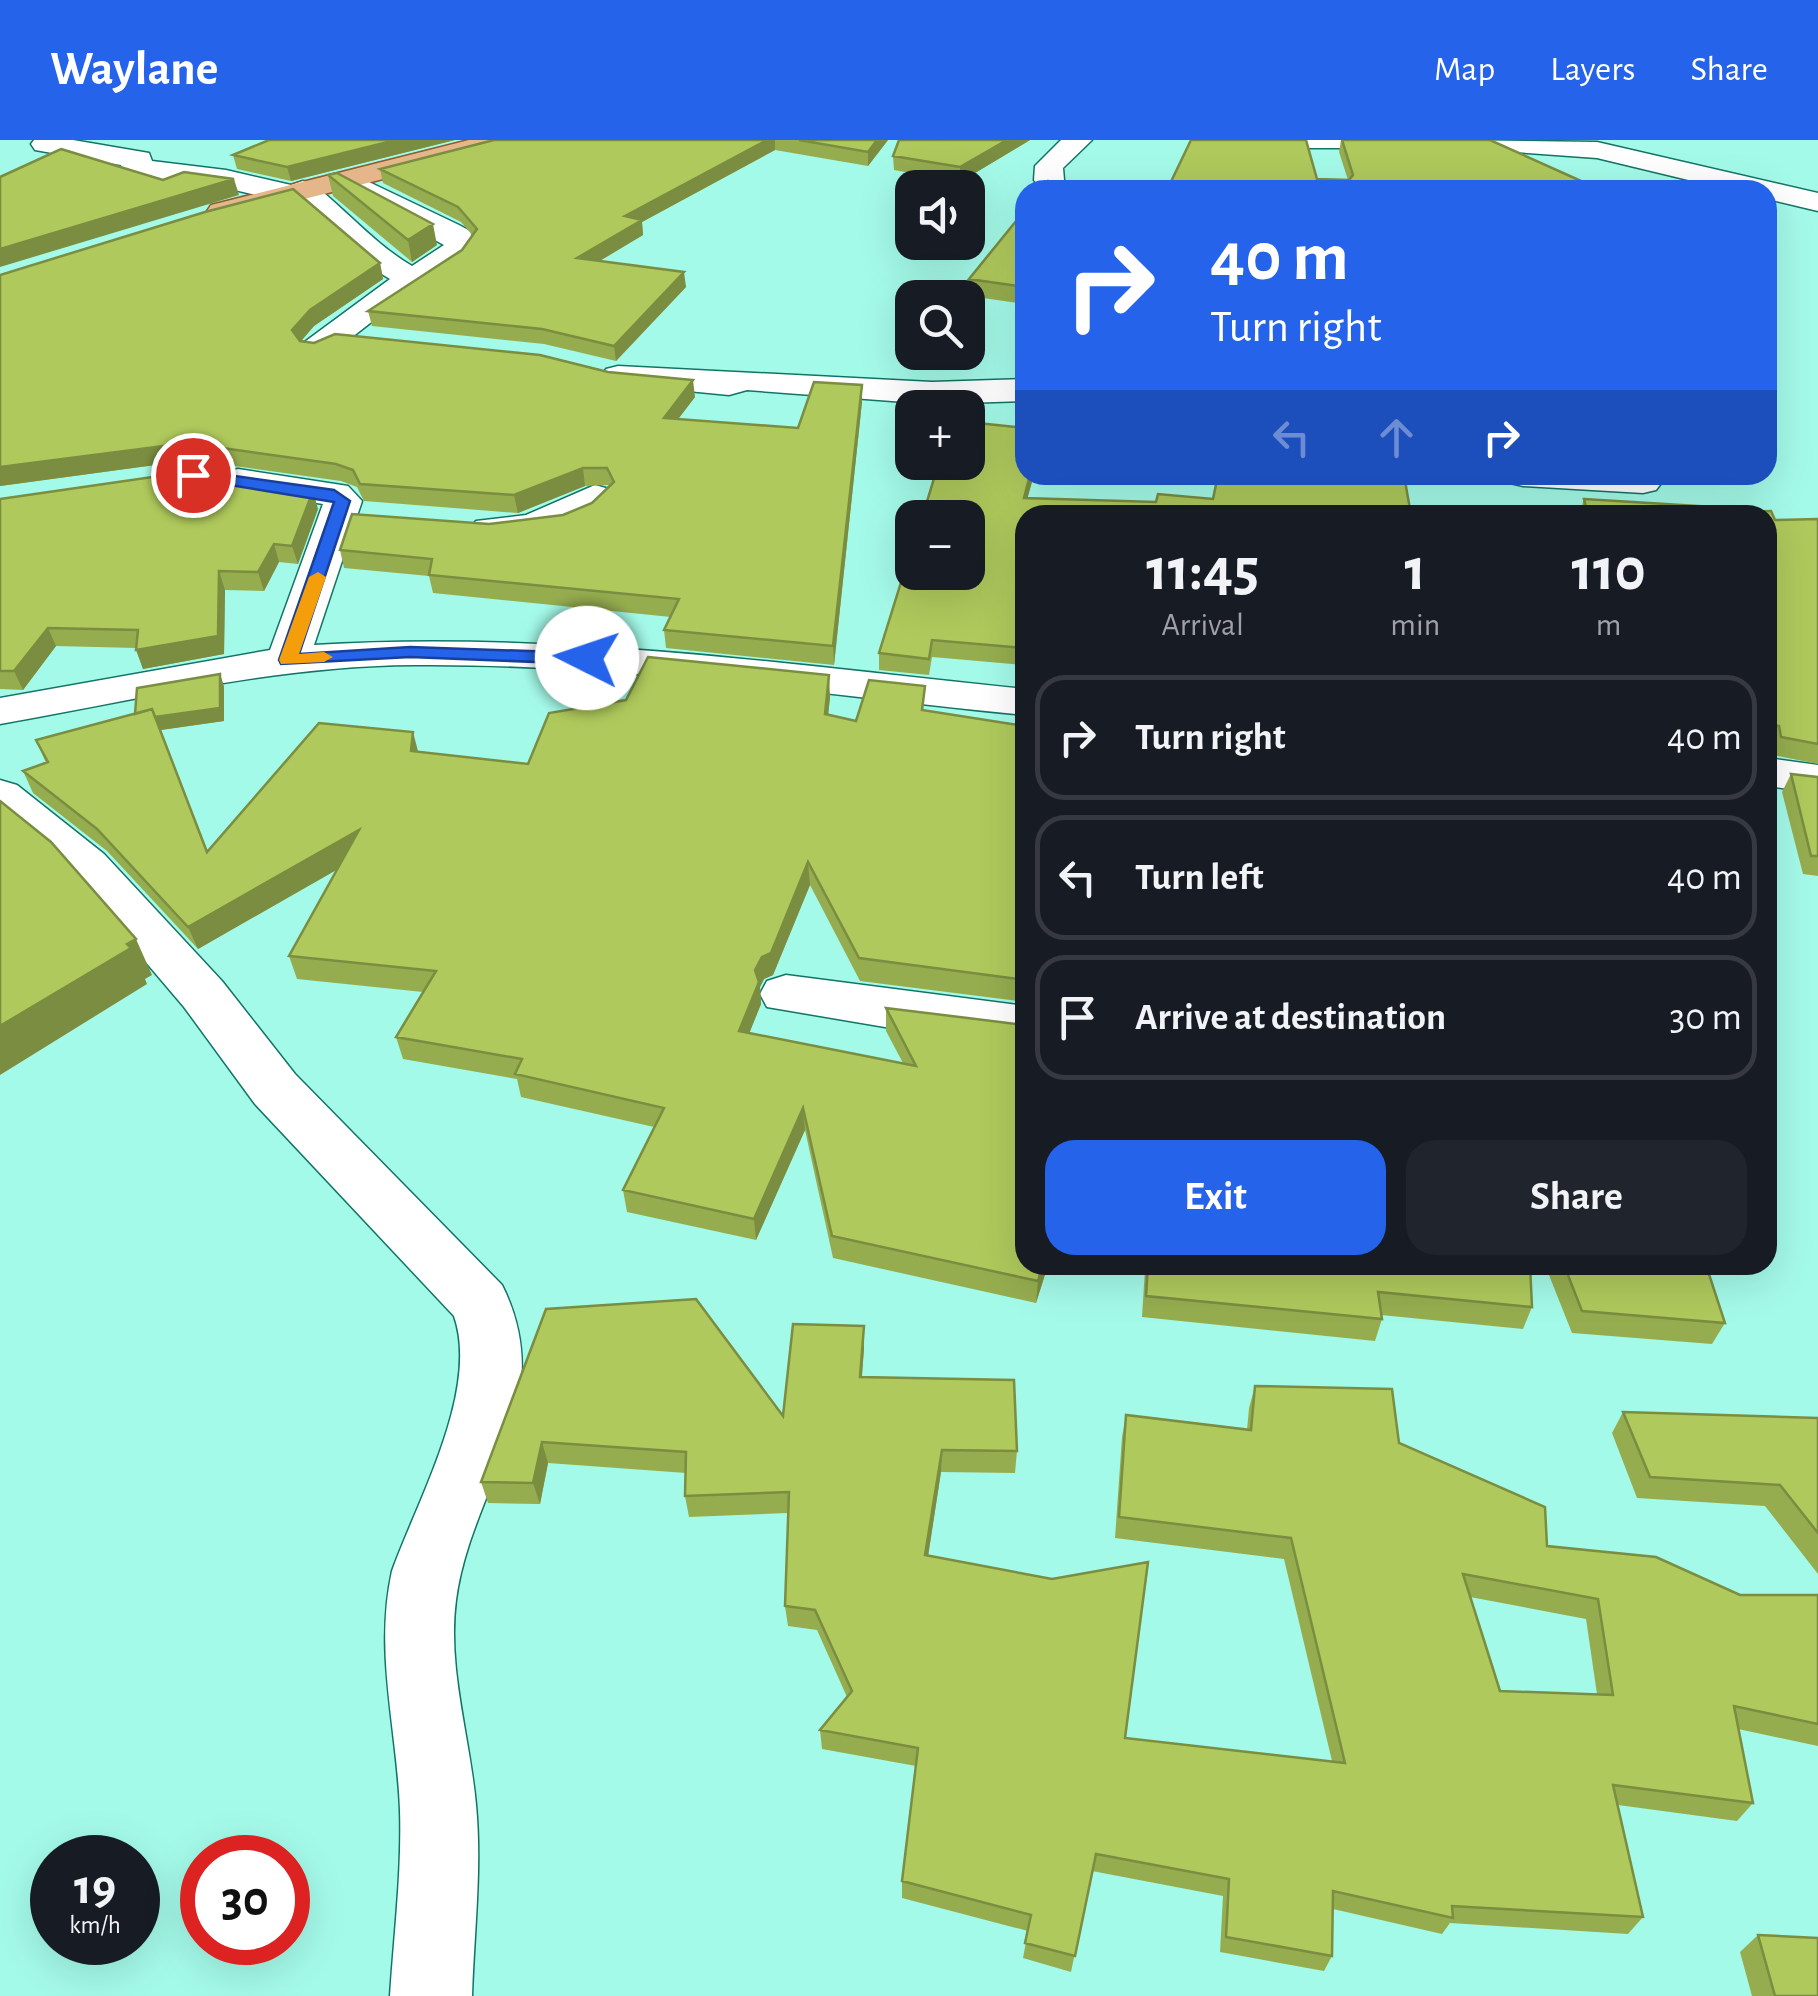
<!DOCTYPE html>
<html lang="en">
<head>
<meta charset="utf-8">
<style>
	:root { --surface:#171b24; --page:#20242c; --text:#f1f3f6; --muted:#9ea1a6; --line:#363941; --accent:#2563eb }
	body { margin:0; font-family:"Alegreya Sans",sans-serif; background:var(--page); color:var(--text); height:100vh; display:flex; flex-direction:column; font-size:38px; white-space:nowrap }
	* { box-sizing:border-box; margin:0 }
	p { font-size:32px; color:var(--muted) }
	.icon { flex:none; width:55px; height:55px; fill:none; stroke:currentColor; stroke-width:2; stroke-linecap:round; stroke-linejoin:round }
	.map { position:relative; flex:1; overflow:hidden }
	.details { position:absolute; left:1015px; top:365px; width:762px; height:770px; display:flex; flex-direction:column; background:var(--surface); border-radius:30px; box-shadow:0 10px 40px #0002 }
	.details>* { flex:none }
	.guide { position:absolute; left:1015px; top:40px; width:762px; height:305px; border-radius:30px; box-shadow:0 10px 40px #0002; background:#2563eb; color:#fff; overflow:hidden }
	.fabs { position:absolute; left:895px; top:30px; display:grid; gap:20px }
	.fabs a { display:grid; place-items:center; width:90px; height:90px; border-radius:20px; background:var(--surface); box-shadow:0 10px 40px #0002; font-size:50px }
	.speed { position:absolute; left:30px; top:1695px; display:flex; gap:20px; font-size:50px; font-weight:700; text-align:center }
	.speed>* { display:grid; place-content:center; width:130px; height:130px; border-radius:50%; background:var(--surface); box-shadow:0 10px 40px #0002; line-height:1 }
	.speed small { font-size:25px; font-weight:400 }
	.speed .limit { border:15px solid #d22; background:#fff; color:#111 }
	.pin { position:absolute; display:grid; place-items:center; width:85px; height:85px; color:#fff; margin:-42px; border:5px solid #fff; border-radius:50%; box-shadow:0 2px 10px #0007 }
	.me { position:absolute; width:110px; margin:-55px; rotate:274deg; stroke-linejoin:round; filter:drop-shadow(0 0 8px #0008) }
	.turn { display:flex; align-items:center; gap:35px; height:210px; padding:0 30px; font-size:45px }
	.turn .icon { width:130px; height:130px; stroke-width:2.5 }
	.turn b { display:block; font-size:70px; line-height:85px }
	.lanes { display:flex; align-items:center; height:95px; padding:0 30px; background:#0003; justify-content:center; gap:50px; direction:ltr }
	.lanes .off { opacity:.35 }
	.eta { display:flex; justify-content:space-evenly; align-items:center; height:170px; text-align:center }
	.eta b { font-size:60px; font-weight:700; line-height:70px }
	.action { display:flex; gap:20px; margin-top:auto; padding:20px 30px }
	.action a { flex:1; height:115px; border-radius:30px; background:var(--accent); color:#fff; font-size:40px; font-weight:700; line-height:115px; text-align:center }
	.action a+a { background:var(--page); color:var(--text) }
	ul { padding:0; list-style:none }
	li { display:flex; align-items:center; gap:30px; height:125px; margin:0 20px 15px; padding:0 10px; border:5px solid var(--line); border-radius:30px }
	li div { flex:1 }
	li b { display:block; font-size:38px }
	li em { font-style:normal }
	header { display:flex; align-items:center; gap:60px; box-sizing:border-box; height:140px; padding:0 50px; background:var(--accent); color:#fff }
	header strong { font-size:48px }
	nav { display:flex; gap:55px; margin-inline-start:auto; font-size:35px }
	.map>svg:first-child { display:block }
	.lines { fill:none; stroke-linecap:round; stroke-linejoin:round }
	.minor-casing { stroke:#127467; stroke-width:3 }
	.major-casing { stroke:#895e2d; stroke-width:3 }
	.minor { fill:#fff; fill-rule:evenodd }
	.major { fill:#e5b68a; fill-rule:evenodd }
	.wall { fill:#96ad4f; fill-rule:evenodd }
	.shaded-wall { fill:#7a8d40 }
	.building { fill:#afc95c; stroke:#7a8d40; stroke-width:2.5; fill-rule:evenodd }
	.route { fill:#2563eb; stroke:#184099; stroke-width:2.5 }
	.slow { fill:#f59e0b }
</style>
</head>
<body>
<header>
<strong>Waylane</strong>
<nav><a>Map</a><a>Layers</a><a>Share</a></nav>
</header>
<div class="map">
<svg width="1818" height="1856" viewBox="0 0 1818 1856">
	<rect width="100%" height="100%" fill="#a4fae9"/>
	<g class="lines">
		<g class="minor-casing">
			<path id="minor" d="M34 0H73L149 13 152 21 226 30 291 45 303 41 313 44C347 71 376 105 412 126L444 105 338 47 333 41 338 35 348 32 459 85 470 91 476 106 463 122 392 166 315 226 303 229 291 226 286 219 291 212 390 139C355 119 329 87 298 61L290 63 226 48 134 37 124 34 121 25 35 10 31 4Z
				M1061 0H1092L1063 28 1064 40 1071 50H1041L1034 40 1035 26Z
				M1256 0H1401L1387 8H1270Z
				M1446 0 1597 2 1818 53V71L1768 59V50H1730L1597 18 1460 8Z
				M618 226 932 242 1025 239V261L932 264 747 250 729 255 606 243 601 236 606 229Z
				M238 329 348 346 362 361 314 505C552 490 789 525 1025 549V575C822 555 617 523 413 525 274 526 136 560 0 584V558L270 510 323 364 225 348 219 340 225 332Z
				M1504 335H1657L1662 342 1656 350 1643 353 1523 346 1510 343Z
				M595 345 609 349 614 357C591 390 514 407 476 397L470 389 476 381 526 375Z
				M1768 618 1818 625V653L1768 646Z
				M0 640 17 645 104 714 222 841 295 934 502 1145C561 1263 471 1347 456 1460 447 1528 470 1597 476 1665 482 1728 474 1793 472 1856H390C394 1794 402 1732 400 1670 397 1588 374 1513 392 1431 417 1361 480 1250 454 1176L255 964 184 867 116 787 70 736 0 679Z
				M786 835 1025 866V904L932 895 767 867 760 854 767 841Z"/>
		</g>
		<g class="major-casing">
			<path id="major" d="M469 0H517L513 6 222 80 211 77 207 71 211 65Z"/>
		</g>
		<use href="#minor" class="minor"/>
		<use href="#major" class="major"/>
	</g>
	<path class="wall" d="M455 0 291 41 237 29 233 15 262 4Z
		M494 0H888L868 26 775 10 642 82 643 95 600 121 686 147 616 221 544 204 372 186 368 171 462 110 473 96 461 82 383 43 380 29Z
		M899 0H1030L960 42 894 30 893 16Z
		M1341 0H1490L1601 50 1317 39 1348 40 1339 12Z
		M328 35 437 105 412 122 333 56Z
		M1025 70V164L969 156V139Z
		M380 123 383 139 314 186 301 201 695 257 678 279 798 288 862 262 834 525 666 508 664 490 671 477 433 453 429 436 344 428 340 410 489 384 563 375 592 363 609 345 585 346 518 373 364 361 357 347 341 341 192 320 0 346Z
		M1034 335 1027 358 1411 375H1025V525L932 517 929 535 879 530V513Z
		M0 359 318 369 298 424 279 422 264 451 225 450 224 514 143 529 136 508 56 506 23 550 0 549Z
		M1584 359 1730 368 1732 372 1771 371 1775 380 1818 379V624L1773 615 1771 604 1768 603V375H1579Z
		M220 534 224 547V581L160 590 207 712 418 611 528 624 830 557 828 575 856 581 925 571 1025 586V862L860 841 810 745 773 835 764 839 760 847 761 864 749 893 903 923 886 891V868L1048 1125 1036 1163 833 1118 805 990 756 1100 627 1072 623 1050 654 987 521 957 517 939 403 919 396 897 423 852 297 839 289 816 338 729 198 809 107 711 33 653 23 631 46 623 36 600 135 574Z
		M1791 634 1818 637V736L1803 734 1782 652Z
		M1064 1125H1530L1532 1167 1523 1189 1381 1175 1382 1179 1375 1201 1142 1177 1145 1129Z
		M1545 1125H1706L1725 1183 1712 1204 1572 1193Z
		M546 1169 783 1276 864 1186V1208L862 1237 1017 1311 1015 1333 941 1332 928 1416 1125 1598 1332 1621 1284 1419 1115 1398 1122 1297 1126 1275 1247 1290 1249 1268 1255 1246 1399 1303 1547 1406 1740 1455H1818V1606L1738 1589 1753 1663 1737 1681 1618 1665 1643 1777 1628 1794 1450 1783 1442 1794 1333 1769 1332 1816 1324 1831 1220 1812 1223 1756 1092 1731 1071 1832 1023 1818 1028 1791 902 1758V1741L916 1626 822 1609 820 1590 847 1557 817 1490 788 1486 785 1466 788 1373 689 1377 685 1356 686 1333 548 1323 540 1364 488 1363 481 1342ZM1470 1457 1586 1479 1597 1554 1500 1551Z
		M1623 1272 1818 1278V1434L1765 1366 1637 1358 1612 1293Z
		M1758 1795 1818 1856H1752L1740 1812Z"/>
	<path class="shaded-wall" d="M396 0H455L291 41 287 27Z
		M767 0H775V10L642 82 643 95 579 133 577 118 625 76Z
		M877 0H888L868 26V12Z
		M1007 0H1030L960 42V27Z
		M234 39 239 55 0 127V109Z
		M433 84 437 105 412 122 408 100Z
		M380 123 383 139 314 186 296 207 292 190 310 170Z
		M684 132 686 147 616 221 614 206Z
		M693 240 695 257 666 295 664 278Z
		M862 245V262L834 525 833 506Z
		M187 303 192 320 0 346V327Z
		M583 328 585 346 518 373 514 355Z
		M1030 335H1034L1023 374 1024 358Z
		M313 351 318 369 298 424 292 406Z
		M274 404 279 422 264 451 258 432Z
		M219 431 225 450 224 514 143 529 136 510Z
		M48 488 56 506 23 550 14 531Z
		M220 534 224 547V581L140 593 135 580Z
		M829 535 830 557 826 596 825 574Z
		M413 592 419 615 411 611Z
		M359 690 366 713 198 809 188 787Z
		M808 722 810 745 773 835 764 839 760 847 761 864 741 914 739 891 755 830Z
		M136 799 152 835 145 839 147 844 0 935V886Z
		M803 968 805 990 756 1100 754 1079Z
		M1043 1125H1048L1036 1163 1038 1141Z
		M864 1186V1208L860 1259V1237Z
		M542 1302 548 1323 540 1364 533 1343Z
		M942 1310 941 1332 925 1436V1415Z"/>
	<path class="building" d="M269 0H396L287 27 233 15Z
		M494 0H767L625 76 642 80 577 118 684 132 614 206 542 189 368 171 462 110 477 89 458 67 380 29Z
		M799 0H877L868 12Z
		M899 0H1007L960 27 893 16Z
		M1191 0H1306L1317 39 1349 40 1353 35 1342 0H1490L1601 50H1167Z
		M61 9 163 40 184 32 234 39 0 109V37Z
		M337 33 433 84 408 100 328 35Z
		M1048 41 1089 50H1041Z
		M293 49 380 123 310 170 292 190 300 201 314 203 335 194 540 215 608 232 693 240 664 278 798 288 814 242 862 245 833 506 664 490 679 459 429 435 432 419 340 410 352 374 489 384 563 375 592 363 614 342 607 328H583L514 355 360 344 353 330 336 324 187 303 0 327V135L205 72Z
		M1025 70V147L969 139Z
		M968 282 1025 288V335H1030L1024 358 1156 362 1158 354 1213 359 1218 335H1404L1411 375H1025V508L932 500 929 519 879 513 912 407V432H968V378H922L939 322H968Z
		M187 332 313 351 292 406 274 404 258 432 219 431 218 496 136 510 138 490 48 488 14 531H0V359Z
		M1584 359 1730 368 1732 372 1771 371 1775 380 1818 379V604L1781 597 1779 586 1768 585V375H1588Z
		M648 517 829 535 825 574 856 581 869 540 925 546 922 570 1025 586V840L859 818 808 722 771 813 762 817 755 830 759 842 739 891 916 926 886 868 1025 885V1125H1043L1038 1141 832 1096 803 968 754 1079 623 1050 664 968 515 934 522 919 396 897 436 831 289 816 359 690 188 787 97 689 23 631 48 622 36 600 152 569 207 712 319 583 413 592 411 611 528 624 549 573 626 560Z
		M220 534V568L155 577 152 569 135 574 137 548Z
		M1791 634 1818 637V716H1811Z
		M0 661 51 702 136 799 127 804 131 808 0 886Z
		M1148 1125H1530L1532 1167 1378 1152 1382 1179 1146 1156Z
		M1564 1125H1706L1725 1183 1582 1171Z
		M696 1159 783 1276 793 1184 864 1186 860 1237 1014 1240 1017 1311 942 1310 925 1415 1052 1439 1148 1422 1125 1598 1345 1623 1291 1398 1119 1377 1126 1275 1251 1290 1255 1246 1392 1249 1399 1303 1545 1367 1547 1406 1656 1417 1740 1455H1818V1584L1734 1566 1753 1663 1613 1645 1643 1777 1452 1766 1453 1778 1333 1751 1332 1816 1226 1797 1229 1739 1096 1714 1075 1816 1025 1803 1031 1775 902 1741 918 1608 820 1590 852 1551 815 1470 785 1466 789 1352 685 1356 686 1312 542 1302 533 1343 481 1342 546 1169ZM1463 1434 1598 1459 1613 1555 1500 1551Z
		M1623 1272 1818 1278V1393L1780 1345 1650 1337Z
		M1758 1795 1818 1798V1856H1775Z"/>
	<path class="route" d="M193 330 334 350 350 361 299 514 410 507 587 513 596 518 587 524 410 517 281 524 279 520 334 362 187 338V331Z"/>
	<path class="slow" d="M318 432 326 437 299 514 324 512 333 517 324 522 281 524 279 520 309 437Z"/>
</svg>
<div class="fabs">
<a><svg class="icon" aria-label="sound" viewBox="0 0 24 24"><path d="M4 9h4l5-4v14l-5-4H4zM17 9q2 3 0 6"/></svg></a>
<a><svg class="icon" aria-label="search" viewBox="0 0 24 24"><circle cx="10" cy="10" r="6"/><path d="M15 15l6 6"/></svg></a>
<a>+</a>
<a>−</a>
</div>
<div class="speed"><div>19<small>km/h</small></div><div class="limit">30</div></div>
<div class="pin" style="left:193px;top:335px;background:#d93025"><svg class="icon" aria-label="arrive" viewBox="0 0 24 24"><path d="M6 21V4h12l-3 4 3 4H6"/></svg></div>
<svg class="me" style="left:587px;top:518px" viewBox="-20 -20 40 40"><circle r="19" fill="#fff"/><path d="M0-13L10 11 0 6-10 11z" fill="#2563eb"/></svg>
<div class="guide">
<div class="turn"><svg class="icon" aria-label="right" viewBox="0 0 24 24"><path d="M7 20v-9h11M14 6l5 5-5 5"/></svg><div><b>40 m</b>Turn right</div></div>
<div class="lanes"><svg class="icon off" aria-label="left" viewBox="0 0 24 24"><path d="M17 20v-9H6M10 6l-5 5 5 5"/></svg><svg class="icon off" aria-label="ahead" viewBox="0 0 24 24"><path d="M12 20V5M6 11l6-6 6 6"/></svg><svg class="icon" aria-label="right" viewBox="0 0 24 24"><path d="M7 20v-9h11M14 6l5 5-5 5"/></svg></div>
</div>
<section class="details">
<div class="eta">
<div><b>11:45</b><p>Arrival</p></div>
<div><b>1</b><p>min</p></div>
<div><b>110</b><p>m</p></div>
</div>
<ul>
<li><svg class="icon" aria-label="right" viewBox="0 0 24 24"><path d="M7 20v-9h11M14 6l5 5-5 5"/></svg><div><b>Turn right</b></div><em>40 m</em></li>
<li><svg class="icon" aria-label="left" viewBox="0 0 24 24"><path d="M17 20v-9H6M10 6l-5 5 5 5"/></svg><div><b>Turn left</b></div><em>40 m</em></li>
<li><svg class="icon" aria-label="arrive" viewBox="0 0 24 24"><path d="M6 21V4h12l-3 4 3 4H6"/></svg><div><b>Arrive at destination</b></div><em>30 m</em></li>
</ul>
<div class="action"><a>Exit</a><a>Share</a></div>
</section>
</div>
</body>
</html>
